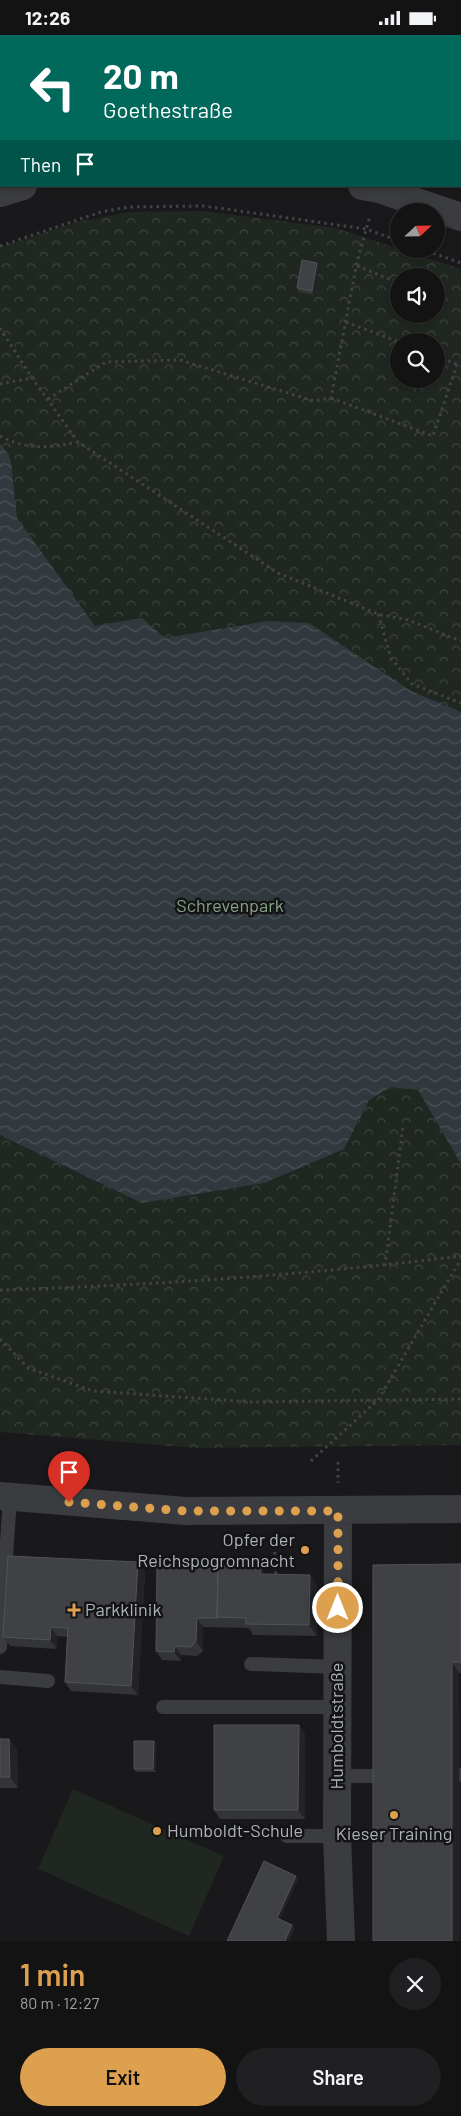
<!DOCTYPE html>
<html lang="en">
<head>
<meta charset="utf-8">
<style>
	:root { --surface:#131314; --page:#202022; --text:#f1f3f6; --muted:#9d9ea0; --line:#323234; --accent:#dda04f }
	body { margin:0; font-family:Barlow,sans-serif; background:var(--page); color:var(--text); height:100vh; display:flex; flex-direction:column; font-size:19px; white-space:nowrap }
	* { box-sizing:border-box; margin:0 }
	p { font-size:16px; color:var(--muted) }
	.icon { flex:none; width:28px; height:28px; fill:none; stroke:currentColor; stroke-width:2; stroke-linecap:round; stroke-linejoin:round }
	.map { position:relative; height:1906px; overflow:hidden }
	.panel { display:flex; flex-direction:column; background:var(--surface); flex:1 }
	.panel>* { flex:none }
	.hud { position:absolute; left:0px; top:0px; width:461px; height:152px; box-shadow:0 2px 8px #0003,0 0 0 1px var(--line); background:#00695c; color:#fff; overflow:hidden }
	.needle { width:32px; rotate:68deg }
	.buttons { position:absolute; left:390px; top:168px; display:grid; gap:10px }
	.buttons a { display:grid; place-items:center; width:55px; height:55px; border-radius:50%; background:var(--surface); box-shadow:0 2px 8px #0003,0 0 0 1px var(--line); font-size:25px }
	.pin { position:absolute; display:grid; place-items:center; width:42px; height:42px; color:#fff; margin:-51px -21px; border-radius:50% 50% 50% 0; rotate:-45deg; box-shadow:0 0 5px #0007 }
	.pin .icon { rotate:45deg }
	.me { position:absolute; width:55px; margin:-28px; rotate:0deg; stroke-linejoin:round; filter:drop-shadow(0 0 4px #0008) }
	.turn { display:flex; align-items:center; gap:18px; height:105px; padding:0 20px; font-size:22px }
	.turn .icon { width:65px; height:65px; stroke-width:2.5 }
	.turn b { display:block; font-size:35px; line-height:42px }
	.then { display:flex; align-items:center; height:48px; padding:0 20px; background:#0003; gap:10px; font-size:19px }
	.round { display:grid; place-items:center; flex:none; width:52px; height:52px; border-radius:26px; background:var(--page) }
	.summary { display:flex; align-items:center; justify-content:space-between; height:85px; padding:0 20px }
	h1 { font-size:30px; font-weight:600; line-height:38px; color:var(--accent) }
	.button { display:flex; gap:10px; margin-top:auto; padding:10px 20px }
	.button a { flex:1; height:58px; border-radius:30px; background:var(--accent); color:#111; font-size:20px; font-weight:600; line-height:58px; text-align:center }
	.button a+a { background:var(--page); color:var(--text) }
	.status { display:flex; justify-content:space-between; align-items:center; height:35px; padding:0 25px; background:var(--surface); direction:ltr }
	.status svg { height:14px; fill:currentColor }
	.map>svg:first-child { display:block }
	.park { fill:url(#park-crowns); fill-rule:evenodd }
	.pitch { fill:#202620 }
	.water { fill:url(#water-waves) }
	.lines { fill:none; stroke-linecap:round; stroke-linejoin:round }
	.path { stroke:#414347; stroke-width:3; stroke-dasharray:2.5 4; stroke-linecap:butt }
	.lane { stroke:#3b3c40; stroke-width:14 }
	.street { stroke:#3b3c40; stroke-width:28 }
	.wall { fill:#323436 }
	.shaded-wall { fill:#232325 }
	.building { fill:#3f4144; stroke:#515356 }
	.route { stroke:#dda04f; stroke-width:9; stroke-dasharray:0 16.2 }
	.poi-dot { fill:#dda04f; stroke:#141416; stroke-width:2 }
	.labels { text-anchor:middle; stroke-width:5; stroke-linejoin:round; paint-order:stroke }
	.park-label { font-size:18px; fill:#88a287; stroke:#141416 }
	.poi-label { font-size:18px; fill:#adb2b9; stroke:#141416; text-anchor:start }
	.street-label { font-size:18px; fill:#adb2b9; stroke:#141416 }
</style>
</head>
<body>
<div class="status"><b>12:26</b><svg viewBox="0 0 49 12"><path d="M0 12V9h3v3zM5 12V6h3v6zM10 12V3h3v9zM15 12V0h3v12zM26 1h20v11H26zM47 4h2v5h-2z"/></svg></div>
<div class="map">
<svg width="461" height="1906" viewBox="0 0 461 1906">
	<defs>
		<pattern id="park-crowns" width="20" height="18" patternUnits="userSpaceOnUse" patternTransform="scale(1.25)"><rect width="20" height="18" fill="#202620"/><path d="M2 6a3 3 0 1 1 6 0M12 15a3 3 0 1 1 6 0" fill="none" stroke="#3e433e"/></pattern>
		<pattern id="water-waves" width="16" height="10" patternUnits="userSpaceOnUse" patternTransform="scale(1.25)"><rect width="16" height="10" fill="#31393e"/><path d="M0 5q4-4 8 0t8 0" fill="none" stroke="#4c5358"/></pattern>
	</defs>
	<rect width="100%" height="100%" fill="#19191b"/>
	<path class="park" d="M203 176 336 193 461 234V1410L196 1413 0 1397V212L77 187 129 177ZM399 241H436V279H399ZM399 306H436V344H399Z"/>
	<path class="pitch" d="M73 1754 224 1821 189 1901 38 1834Z"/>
	<path class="water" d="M0 409 9 420 11 427 17 483 95 591 142 583 165 603 268 586 309 588 411 656 461 677V1129L418 1055 391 1052 369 1065 344 1114 264 1148 142 1168 0 1100Z"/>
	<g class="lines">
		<path class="path" d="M0 211 101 177 129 172 204 171 366 194 399 206
			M421 214 461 228
			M357 231 399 248
			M346 287 399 307
			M0 293 32 343 78 407 278 538 378 579 408 585 461 606
			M436 321 461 331
			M0 349 32 343
			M331 363 433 401 457 329
			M48 364 106 327 180 325 314 366 331 363 357 227 370 181
			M0 401C26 415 50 413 78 407
			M378 579 391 623 412 649 461 668
			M385 1231 403 1092
			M0 1255C154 1250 308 1240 461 1221
			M0 1304 28 1333 93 1356 251 1367 461 1364
			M311 1426 378 1365 461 1224
			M338 1427V1448
			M274 1504 276 1542"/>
		<path class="lane" d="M0 1612 10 1462
			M251 1629 337 1632
			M0 1642 48 1646
			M163 1672H338
			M460 1740H461
			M337 1741H381
			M287 1801H337"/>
		<path class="street" d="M359 0 360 1
			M362 151 379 154 461 182
			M0 158 23 151
			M0 1461 186 1476 461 1474
			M338 1476 337 1801 341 1906"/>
	</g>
	<path class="wall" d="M0 31H1V91L0 92Z
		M317 228 319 232 314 260 299 257 297 253Z
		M207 1525 212 1533 261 1532 265 1539 317 1551V1601L253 1600 249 1593 203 1592V1616L197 1621 181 1620V1626L162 1625 156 1616 177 1531Z
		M138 1527 145 1537 138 1660 71 1656 65 1647 67 1602 57 1601V1614L10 1611 3 1602Z
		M461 1529V1638H459L460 1906H373Z
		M299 1690 305 1699V1784H220L214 1775Z
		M0 1704H9L17 1714 18 1753H0Z
		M154 1706 156 1709V1737H136L134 1734Z"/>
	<path class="shaded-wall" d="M317 228 319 232 314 260 312 256Z
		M207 1525 213 1534 207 1533Z
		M138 1527 145 1537 138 1660 131 1651Z
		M261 1532 268 1543 260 1539Z
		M310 1540 317 1551V1601L309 1590Z
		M197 1583 203 1592V1616L196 1606Z
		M51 1592 57 1601V1614L50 1605Z
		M175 1611 181 1620V1626L174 1617Z
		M452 1627 459 1638 460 1906H452Z
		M299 1690 305 1699V1784L298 1775Z
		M9 1704 17 1714 18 1753 10 1742Z
		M154 1706 156 1709V1737L153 1734Z
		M296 1841 298 1845 279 1887 277 1883Z
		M292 1890 295 1894 289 1906H285Z"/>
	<path class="building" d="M99 0H127V1L140 0H171L196 1H99Z
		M274 0H311L312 1H274Z
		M410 0H461V53L460 54V1H410Z
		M0 31H1V81H0Z
		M461 55V114L460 112V56Z
		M302 225 317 228 312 256 297 253Z
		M8 1521 138 1527 131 1651 65 1647 68 1593 51 1592 50 1605 3 1602Z
		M177 1524 207 1525V1533H218L217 1582 218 1583H197L196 1606 191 1612 175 1611 174 1617 156 1616 157 1530 177 1531Z
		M461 1529V1627H452V1906H373V1530Z
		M218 1531 261 1532 260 1539 310 1540 309 1590 246 1589V1583L217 1582Z
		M214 1690H299L298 1775H214Z
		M0 1704H9L10 1742H0Z
		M134 1706H154L153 1734H134Z
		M264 1826 296 1841 277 1883 292 1890 285 1906H227Z"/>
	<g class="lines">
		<path class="route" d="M69 1467 186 1476H338V1573"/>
	</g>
	<g class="poi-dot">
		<circle cx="305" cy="1515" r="5"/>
		<path d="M71.5 1567.5h5v5h5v5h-5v5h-5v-5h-5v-5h5z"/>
		<circle cx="394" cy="1780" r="5"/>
		<circle cx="157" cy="1796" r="5"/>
	</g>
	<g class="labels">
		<g class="park-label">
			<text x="230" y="877">Schrevenpark</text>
		</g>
		<g class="poi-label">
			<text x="295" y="1511" text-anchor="end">Opfer der<tspan x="295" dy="21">Reichspogromnacht</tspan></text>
			<text x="85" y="1581">Parkklinik</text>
			<text x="167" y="1802">Humboldt-Schule</text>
			<text x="394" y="1805" text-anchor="middle">Kieser Training</text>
		</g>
		<g class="street-label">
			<text transform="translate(337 1691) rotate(-90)" y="6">Humboldtstraße</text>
		</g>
	</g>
</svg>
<div class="buttons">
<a><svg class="needle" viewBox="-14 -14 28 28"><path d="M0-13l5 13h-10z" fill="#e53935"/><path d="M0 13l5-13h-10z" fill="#9d9ea0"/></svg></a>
<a><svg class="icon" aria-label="sound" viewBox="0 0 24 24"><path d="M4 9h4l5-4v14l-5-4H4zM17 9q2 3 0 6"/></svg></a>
<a><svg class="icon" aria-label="search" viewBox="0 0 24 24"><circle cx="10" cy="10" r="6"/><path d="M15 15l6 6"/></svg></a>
</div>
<div class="pin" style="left:69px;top:1467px;background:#d93025"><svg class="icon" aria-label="arrive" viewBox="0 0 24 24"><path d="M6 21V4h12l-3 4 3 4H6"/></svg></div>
<svg class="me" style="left:338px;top:1573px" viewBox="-20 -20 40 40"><circle r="17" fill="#dda04f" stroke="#fff" stroke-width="3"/><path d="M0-11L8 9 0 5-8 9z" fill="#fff"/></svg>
<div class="hud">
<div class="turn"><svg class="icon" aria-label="left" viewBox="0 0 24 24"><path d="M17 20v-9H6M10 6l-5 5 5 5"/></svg><div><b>20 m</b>Goethestraße</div></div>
<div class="then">Then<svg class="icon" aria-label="arrive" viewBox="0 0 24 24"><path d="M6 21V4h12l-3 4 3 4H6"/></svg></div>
</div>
</div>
<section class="panel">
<div class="summary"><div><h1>1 min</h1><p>80 m · 12:27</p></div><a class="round"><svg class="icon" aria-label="close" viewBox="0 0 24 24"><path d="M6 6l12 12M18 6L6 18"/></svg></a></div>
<div class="button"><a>Exit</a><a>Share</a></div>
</section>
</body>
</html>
